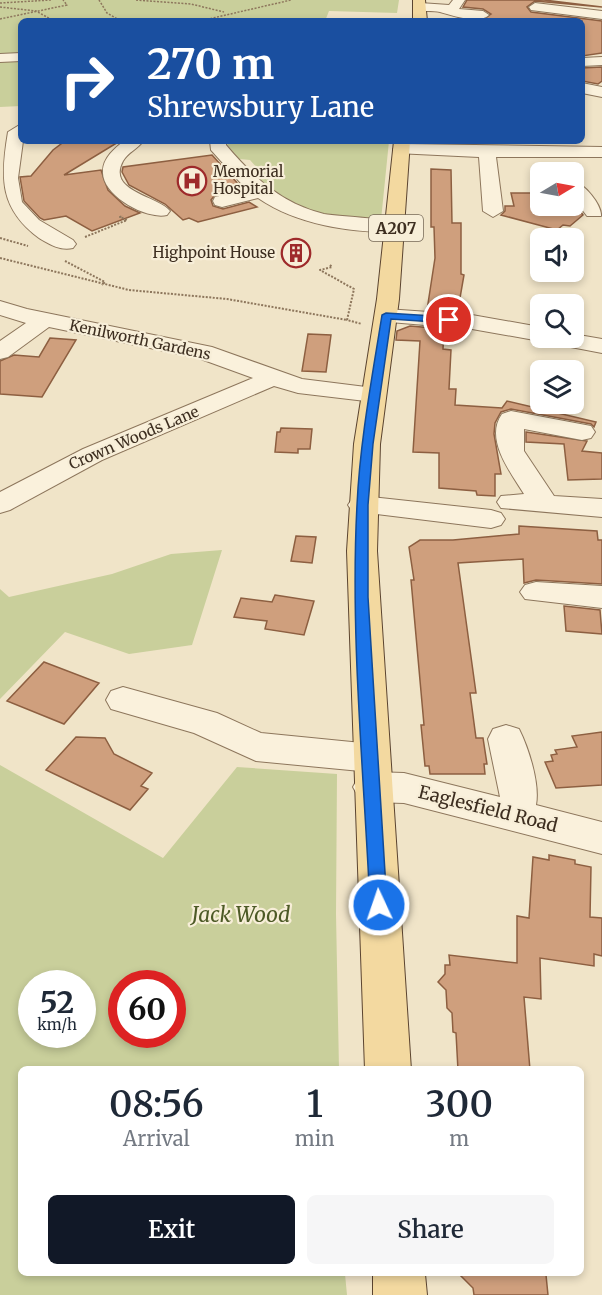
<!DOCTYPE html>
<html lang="en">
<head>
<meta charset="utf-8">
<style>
	:root { --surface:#fff; --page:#f6f6f7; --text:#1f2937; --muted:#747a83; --accent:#111827 }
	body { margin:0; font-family:Merriweather,serif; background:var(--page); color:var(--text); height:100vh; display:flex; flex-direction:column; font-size:22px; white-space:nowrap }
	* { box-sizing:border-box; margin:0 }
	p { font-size:20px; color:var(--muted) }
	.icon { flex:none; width:33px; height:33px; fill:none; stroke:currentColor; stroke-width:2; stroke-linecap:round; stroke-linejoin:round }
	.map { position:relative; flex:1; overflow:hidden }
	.panel { position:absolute; left:18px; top:1066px; width:566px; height:210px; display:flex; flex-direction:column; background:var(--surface); border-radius:9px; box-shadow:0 3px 9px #0003 }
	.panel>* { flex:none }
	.hud { position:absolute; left:18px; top:18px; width:567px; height:126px; border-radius:9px; box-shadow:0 3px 9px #0003; background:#1a4fa0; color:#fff; overflow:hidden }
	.needle { width:39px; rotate:80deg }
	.buttons { position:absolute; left:530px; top:162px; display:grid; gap:12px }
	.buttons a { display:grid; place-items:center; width:54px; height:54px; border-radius:9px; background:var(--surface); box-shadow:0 3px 9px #0003; font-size:30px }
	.speed { position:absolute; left:18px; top:970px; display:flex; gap:12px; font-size:30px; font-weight:700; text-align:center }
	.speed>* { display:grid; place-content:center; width:78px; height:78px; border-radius:50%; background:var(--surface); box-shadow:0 3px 9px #0003; line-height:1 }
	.speed small { font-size:15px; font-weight:400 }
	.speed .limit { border:9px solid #d22; background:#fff; color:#111 }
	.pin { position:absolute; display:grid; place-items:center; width:51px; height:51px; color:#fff; margin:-26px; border:3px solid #fff; border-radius:50%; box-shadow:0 2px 6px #0007 }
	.me { position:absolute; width:66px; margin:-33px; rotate:357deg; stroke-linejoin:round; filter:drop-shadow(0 0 4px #0008) }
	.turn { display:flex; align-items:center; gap:21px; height:126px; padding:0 30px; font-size:27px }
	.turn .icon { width:78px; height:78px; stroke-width:2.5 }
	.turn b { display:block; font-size:42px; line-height:51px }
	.eta { display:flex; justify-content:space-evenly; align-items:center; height:102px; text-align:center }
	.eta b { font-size:36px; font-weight:600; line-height:42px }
	.primary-button { display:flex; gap:12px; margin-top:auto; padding:12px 30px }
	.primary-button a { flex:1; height:69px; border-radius:9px; background:var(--accent); color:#fff; font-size:24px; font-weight:600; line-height:69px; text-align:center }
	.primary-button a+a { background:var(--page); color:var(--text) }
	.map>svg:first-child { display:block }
	.green { fill:#c9cf9b; fill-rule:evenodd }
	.building { fill:#cf9f7d; stroke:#8d5f41; stroke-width:1.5 }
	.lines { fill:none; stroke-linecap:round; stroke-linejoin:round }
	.minor-casing { stroke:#8d765c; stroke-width:2 }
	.major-casing { stroke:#5b4430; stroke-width:2 }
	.path-far1 { stroke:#8d765c; stroke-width:1.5; stroke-dasharray:2 1.5; stroke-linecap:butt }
	.path { stroke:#8d765c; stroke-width:2; stroke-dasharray:2 1.5; stroke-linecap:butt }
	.minor { fill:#faf1dc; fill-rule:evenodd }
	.major { fill:#f3d9a0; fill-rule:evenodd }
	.route { fill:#1a73e8; stroke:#114b97; stroke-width:1.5 }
	.labels { text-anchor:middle; stroke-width:4.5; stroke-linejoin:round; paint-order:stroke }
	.far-poi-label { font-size:15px; fill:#3d2e20; stroke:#f7eed8; text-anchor:start }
	.far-street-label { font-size:15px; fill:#3d2e20; stroke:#f7eed8 }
	.shield { fill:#f7eed8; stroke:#756857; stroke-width:1.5 }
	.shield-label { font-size:16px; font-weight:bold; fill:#3d2e20 }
	.street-label { font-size:18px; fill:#3d2e20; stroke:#f7eed8 }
	.near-park-label { font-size:21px; font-style:italic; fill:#4d5a26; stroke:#f7eed8 }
</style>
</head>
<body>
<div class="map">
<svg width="602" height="1295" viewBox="0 0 602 1295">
	<rect width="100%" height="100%" fill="#f0e4c8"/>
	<path class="green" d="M0 0H399L397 13 329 11 325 21H21V106L0 107Z
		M389 141 381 220 329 218 278 197 252 174 258 173 256 170 258 169 250 160 239 159 225 142Z
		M222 550 192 645 129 654 65 632 0 699V589L9 597 112 574 171 554Z
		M0 765 163 858 237 767 337 774 336 914 339 1069 21 1070V1274H345L347 1295H0ZM32 984H82V1035H32ZM122 984H172V1035H122Z"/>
	<path class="building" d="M467 0H544L602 7 535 1 527 7 531 12 602 21V53L582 56V21H481L491 14 483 9 463 7Z
		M602 67V81L598 84 582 81V68Z
		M65 141H120L64 175 101 170 108 190 125 206 140 213 92 231 66 216 44 220 40 218 24 201 20 177 31 176 53 150Z
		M212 155 240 186 226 188 231 191 215 195 211 200 213 206 223 209 249 202 257 207 198 222 189 218 183 220 165 204 129 185 122 172 123 167Z
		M431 169 451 170 452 223H461V274L464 275 460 298 456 305 448 304V309L444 311 427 310 435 258 434 227H431Z
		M511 193H534L538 206H576L583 215 570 226 563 225 557 230 501 215 505 211V206H514Z
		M410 326 444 329 443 349 451 350 449 389H456L455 405 502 408 507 401 596 422 594 427 591 424 511 409 501 412 495 423 494 434 501 474H495V496L477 495 476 491 439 488V453L413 452 420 341 396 340 397 331Z
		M308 334 331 335 326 372 302 371Z
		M50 338 76 340 42 397 0 394V361L14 355 39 357Z
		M281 428 312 429 310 449H298V453L275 452 277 432H280Z
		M526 432 587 441 582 451 602 453V479L568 480 564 444 526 442Z
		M519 526 597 531 598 540H602V584L536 580 524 583 523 559 458 563 476 693H470L476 738H483L487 764H484L485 774H430L429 766H425L421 725H424L411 580H414L409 547 420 540H453L519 534Z
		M296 536 316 537 312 563 291 561Z
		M275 595 314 601 304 635 265 629 267 621 234 617 241 598 272 602Z
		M564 606 600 610 602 634 566 631Z
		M44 662 99 683 64 724 7 701Z
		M602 732V785L556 788 545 762 553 761 551 755 557 754 555 750 577 747 572 736Z
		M76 737 105 738 114 754 152 773 141 786 148 789 130 810 46 770Z
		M549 855 575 860V864L591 867 590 917 602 918V956L594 954V966L540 958 541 999 524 997 530 1070H458L456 1033 453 1032 452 1013 447 1008 446 990 438 982 445 974V965H450L449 955 517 963V916L529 918 533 857 549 860Z
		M459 1274 546 1275 548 1295H474L473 1288Z"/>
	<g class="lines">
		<g class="minor-casing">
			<path id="minor" d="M453 0H465L459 9 483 11 489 15C479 25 451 15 440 12 432 10 423 12 416 10L414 7 420 3 449 5Z
				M535 3 602 11V19L531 10 529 7Z
				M21 53V61L0 62V54Z
				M602 57V65L582 66V58Z
				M582 83 602 87V97L582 93Z
				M21 124 23 141 18 178 22 202 39 220 73 240 76 244 73 248C60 251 49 244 39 238 0 209 0 179 8 132Z
				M124 141H143C138 149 128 152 123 161 106 192 159 196 170 211L167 215C146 220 101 195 103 171 103 158 115 148 124 141Z
				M210 141H226V145C253 177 282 204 324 214 339 217 400 218 406 227L396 233C348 231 299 226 258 198L222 207 215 205 213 201 215 197 247 190 211 150Z
				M402 144 602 147V157H496L503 211 493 217 483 211 479 157 396 153 393 149Z
				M573 181C584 183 602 205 601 216H587L573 198Z
				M0 301 27 309 212 347 302 379 374 388 383 390 386 395 383 400 374 402 298 393 274 386 102 460 10 510 0 513V492L83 449 253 378 198 358 49 327 8 357 0 359V341L26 323 0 315Z
				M386 309 472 315 540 327V338H573V334L602 339V353L550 343 547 339 540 341 472 329 378 321 375 316 378 311Z
				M511 411 591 426 595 432 591 438 582 440 524 429V451L554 496 602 499V517L501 508 497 502 501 496 524 494C511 473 484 439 502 414Z
				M362 496 491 510 501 513 505 519 501 525 491 528 352 511 348 505 352 499Z
				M536 582 602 586V608L525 599 520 592 525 585Z
				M123 687 217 713 261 733 372 744 385 748 390 758 385 768 373 772 404 773 500 797 488 739 493 729 506 725 519 729C529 749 540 784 536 805L602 822V854L404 803 372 802 359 798 353 787 359 776 371 772 256 761 194 733 111 709 106 700 111 691Z"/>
		</g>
		<g class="major-casing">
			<path id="major" d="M413 0H425L427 21H413Z
				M394 141H410L399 299 380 444 377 551 411 1070H365L347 551 354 444 377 299Z
				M373 1274H425L427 1295H373Z"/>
		</g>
		<path class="path-far1" d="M99 0 107 13 121 21
			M136 0 191 4 224 12
			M0 3 51 0
			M0 7 36 11 54 21
			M0 19 67 5 63 0
			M200 21 291 0"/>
		<path class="path" d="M85 237 127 220 120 217 123 216
			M0 238 28 246
			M0 258 129 290 227 299 347 320
			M65 261 105 282 102 285
			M330 265 332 267 320 270 354 289 347 320 362 324"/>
		<use href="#minor" class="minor"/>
		<use href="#major" class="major"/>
	</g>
	<path class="route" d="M386 313 449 317 454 320 449 323 391 319 373 444 368 505V597L387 905 385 910 379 912 373 910 370 905C364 774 350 635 357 505 360 441 372 378 382 315Z"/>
	<defs>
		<g id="hospital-ring" transform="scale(1.5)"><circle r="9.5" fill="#f7eed8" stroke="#9e2a2b" stroke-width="1.5"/><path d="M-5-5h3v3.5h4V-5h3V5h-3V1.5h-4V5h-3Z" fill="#9e2a2b"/></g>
		<g id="building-ring" transform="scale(1.5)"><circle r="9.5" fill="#f7eed8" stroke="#9e2a2b" stroke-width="1.5"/><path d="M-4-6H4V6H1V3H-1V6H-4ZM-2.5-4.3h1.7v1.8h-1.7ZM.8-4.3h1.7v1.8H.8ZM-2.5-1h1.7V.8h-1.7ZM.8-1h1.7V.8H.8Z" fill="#9e2a2b"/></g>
	</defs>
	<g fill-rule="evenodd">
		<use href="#hospital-ring" x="192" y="181"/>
		<use href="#building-ring" x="296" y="253"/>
	</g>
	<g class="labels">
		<g class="far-poi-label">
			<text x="213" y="177">Memorial<tspan x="213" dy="17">Hospital</tspan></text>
			<text x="275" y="258" text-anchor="end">Highpoint House</text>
		</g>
		<g class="far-street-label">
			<text transform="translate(140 340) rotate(12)" y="5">Kenilworth Gardens</text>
			<text transform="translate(134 438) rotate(-23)" y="5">Crown Woods Lane</text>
		</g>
		<rect class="shield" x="369" y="215" width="54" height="26" rx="4.5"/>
		<g class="shield-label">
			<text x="396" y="234">A207</text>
		</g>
		<g class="street-label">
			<text transform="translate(488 809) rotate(14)" y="6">Eaglesfield Road</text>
		</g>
		<g class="near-park-label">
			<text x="241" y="922">Jack Wood</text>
		</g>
	</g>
</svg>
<div class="buttons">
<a><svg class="needle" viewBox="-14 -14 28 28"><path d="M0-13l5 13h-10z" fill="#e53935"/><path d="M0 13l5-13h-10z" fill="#747a83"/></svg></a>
<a><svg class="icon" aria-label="sound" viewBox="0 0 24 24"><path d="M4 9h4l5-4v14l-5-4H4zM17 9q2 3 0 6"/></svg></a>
<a><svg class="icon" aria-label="search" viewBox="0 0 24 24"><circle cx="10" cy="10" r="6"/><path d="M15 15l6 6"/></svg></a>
<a><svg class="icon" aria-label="layers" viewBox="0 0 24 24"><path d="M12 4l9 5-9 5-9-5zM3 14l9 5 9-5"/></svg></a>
</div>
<div class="speed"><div>52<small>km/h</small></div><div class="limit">60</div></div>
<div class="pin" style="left:449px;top:320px;background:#d93025"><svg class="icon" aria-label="arrive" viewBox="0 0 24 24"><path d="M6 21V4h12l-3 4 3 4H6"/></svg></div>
<svg class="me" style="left:379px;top:905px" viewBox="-20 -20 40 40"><circle r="17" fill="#1a73e8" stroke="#fff" stroke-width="3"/><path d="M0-11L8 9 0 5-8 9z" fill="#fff"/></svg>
<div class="hud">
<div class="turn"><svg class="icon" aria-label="right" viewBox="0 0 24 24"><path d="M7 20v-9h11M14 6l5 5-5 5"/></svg><div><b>270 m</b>Shrewsbury Lane</div></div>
</div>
<section class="panel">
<div class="eta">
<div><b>08:56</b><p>Arrival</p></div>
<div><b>1</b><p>min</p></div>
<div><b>300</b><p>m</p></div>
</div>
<div class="primary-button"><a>Exit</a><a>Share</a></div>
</section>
</div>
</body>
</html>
